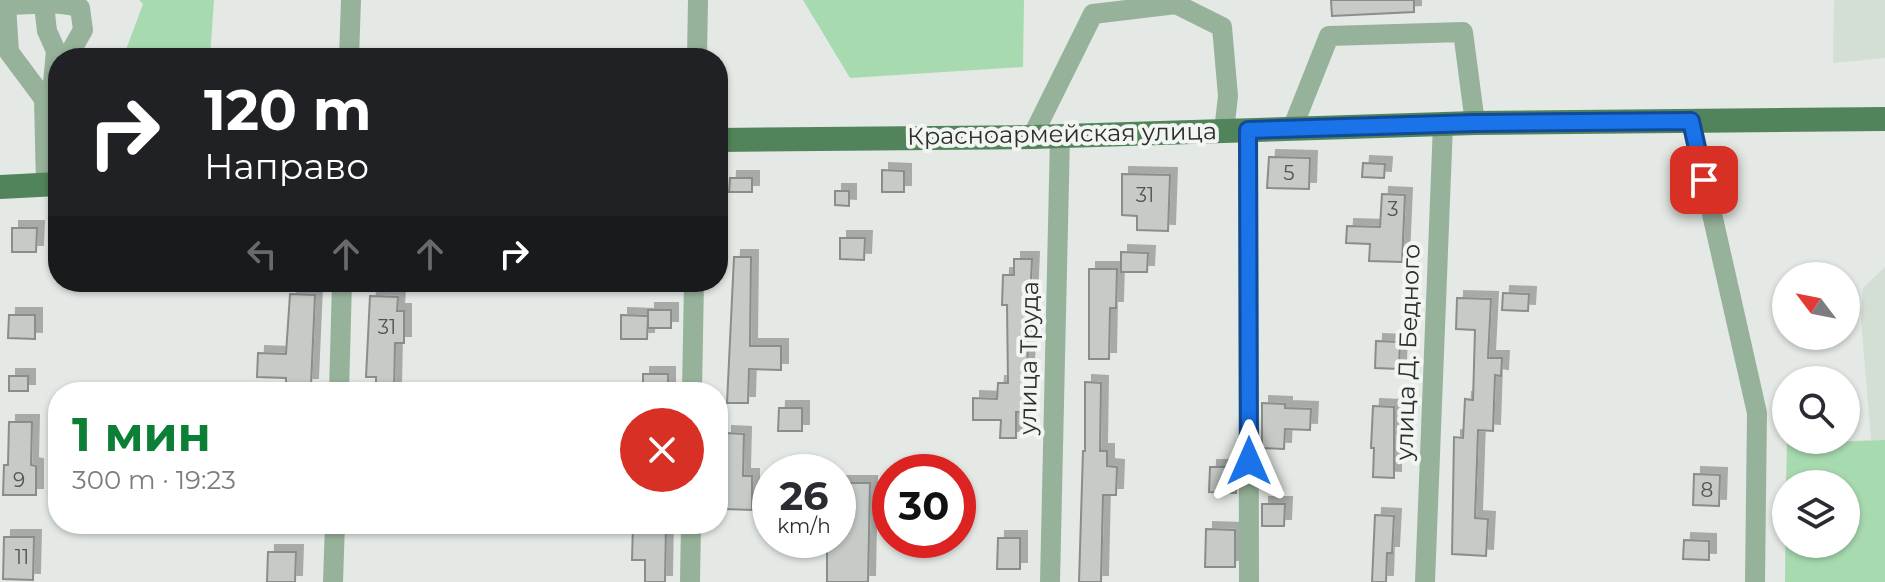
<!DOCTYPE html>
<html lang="ru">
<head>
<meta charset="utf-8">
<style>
	:root { --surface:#fff; --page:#f7f7f7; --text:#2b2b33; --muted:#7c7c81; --accent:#0c7f36 }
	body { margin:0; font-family:Montserrat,sans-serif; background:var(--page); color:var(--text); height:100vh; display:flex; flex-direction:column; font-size:30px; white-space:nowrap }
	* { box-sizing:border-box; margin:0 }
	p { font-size:26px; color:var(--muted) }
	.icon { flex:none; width:44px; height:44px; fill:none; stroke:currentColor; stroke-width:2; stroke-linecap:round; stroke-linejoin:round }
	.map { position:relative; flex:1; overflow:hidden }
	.details { position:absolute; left:48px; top:382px; width:680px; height:152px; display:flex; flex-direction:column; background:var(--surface); border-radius:32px; box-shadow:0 2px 6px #0004 }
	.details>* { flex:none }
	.guide { position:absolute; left:48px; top:48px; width:680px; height:244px; border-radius:32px; box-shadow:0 2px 6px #0004; background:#202124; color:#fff; overflow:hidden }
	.needle { width:52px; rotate:302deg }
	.controls { position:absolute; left:1772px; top:262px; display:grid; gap:16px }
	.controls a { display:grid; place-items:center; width:88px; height:88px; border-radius:50%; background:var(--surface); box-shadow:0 2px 6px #0004; font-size:40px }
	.speed { position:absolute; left:752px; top:454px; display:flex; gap:16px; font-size:40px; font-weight:700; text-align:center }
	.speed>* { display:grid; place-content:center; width:104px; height:104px; border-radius:50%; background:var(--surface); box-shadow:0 2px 6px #0004; line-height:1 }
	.speed small { font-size:20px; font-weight:400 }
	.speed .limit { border:12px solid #d22; background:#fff; color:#111 }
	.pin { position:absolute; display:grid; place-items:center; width:68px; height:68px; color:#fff; margin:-34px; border-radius:16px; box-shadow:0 4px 12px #0006 }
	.me { position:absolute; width:88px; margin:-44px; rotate:0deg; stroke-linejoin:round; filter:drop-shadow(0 0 6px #0008) }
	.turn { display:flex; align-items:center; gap:28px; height:168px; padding:0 24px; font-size:36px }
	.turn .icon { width:104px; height:104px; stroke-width:2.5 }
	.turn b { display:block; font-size:56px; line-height:68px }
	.lanes { display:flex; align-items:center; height:76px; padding:0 24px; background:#0003; justify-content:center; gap:40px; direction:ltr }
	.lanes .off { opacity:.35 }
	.round { display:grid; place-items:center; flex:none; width:84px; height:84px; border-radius:42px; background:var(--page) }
	.headline { display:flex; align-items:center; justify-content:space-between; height:136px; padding:0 24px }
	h1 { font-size:48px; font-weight:700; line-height:60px; color:var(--accent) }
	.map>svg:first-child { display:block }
	.built { fill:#d3ded4 }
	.green { fill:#a8dab0 }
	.building { fill:#c6cbc7; stroke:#8a8e8b; stroke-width:2; filter:url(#shadow) }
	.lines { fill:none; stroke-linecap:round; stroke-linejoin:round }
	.minor { stroke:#97b29b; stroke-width:20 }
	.major { stroke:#52845b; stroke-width:24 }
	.route-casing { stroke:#114b97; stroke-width:20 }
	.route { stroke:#1a73e8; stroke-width:14 }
	.labels { text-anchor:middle; stroke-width:8; stroke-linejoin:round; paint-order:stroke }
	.number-label { font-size:20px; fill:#535554 }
	.street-label { font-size:24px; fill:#2d2e2d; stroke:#f1f6f2 }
</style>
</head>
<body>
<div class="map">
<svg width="1885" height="582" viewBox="0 0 1885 582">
	<defs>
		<filter id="shadow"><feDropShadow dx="7" dy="-7" stdDeviation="0" flood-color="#0004"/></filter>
	</defs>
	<rect width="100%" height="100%" fill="#e4e9e5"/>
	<path class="built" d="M1834 0H1885V58L1833 63Z
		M1885 267V440H1871L1861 320 1863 288Z"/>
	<path class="green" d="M139 0H214L210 58H123L143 4Z
		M803 0H1024L1023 67 850 78Z
		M1885 440V582H1785L1786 489V544H1846V484H1786L1787 443Z"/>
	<path class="building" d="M1331 0H1414V12L1332 16Z
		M1269 157 1310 158 1309 189 1267 188Z
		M1363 163 1385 164 1384 178 1362 177Z
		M882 170 904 171V192H882Z
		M1122 174 1170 175 1168 231 1137 230V216L1122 215Z
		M730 178H752V192H729Z
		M835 191H849V206L835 205Z
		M1382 194 1405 195 1402 262 1369 261 1370 244 1346 243 1347 226 1380 227Z
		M12 228H37L36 252H12Z
		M840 238H865L864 260 840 259Z
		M1121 252 1148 253 1147 272H1121Z
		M734 257H751L750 346H781V370L749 369 748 403H727Z
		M1014 259H1032L1025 412H1016V438H1000L1001 420H973V398L997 399 998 383H1008L1007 305H1002L1003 275H1014Z
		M1089 269H1117L1116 308H1110L1109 359H1089Z
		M1503 293 1529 294 1528 311 1502 310Z
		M290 294 315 295 311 385H286V378L257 377 258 353 286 354Z
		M370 296 398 297 397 311H404V343H395L394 392H376V377H366Z
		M1457 298 1491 299 1488 358H1502L1501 376 1495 375 1493 431 1478 430 1475 518 1488 519 1486 556 1452 554 1454 437 1463 438 1465 399 1473 400 1475 330 1456 329Z
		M648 310H671V328H648Z
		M9 315H35V339L8 338Z
		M621 315 648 316 647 339H621Z
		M1376 341 1400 342 1399 369 1375 368Z
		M643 374H668V392H643Z
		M9 376H28V391H9Z
		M1085 382 1101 383 1100 451H1107V466L1117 467 1116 495H1103L1101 582H1079L1083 451H1085Z
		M1262 403 1285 404V408L1311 409 1310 430 1285 429 1284 449 1262 448Z
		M1373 406 1394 407V478L1373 477 1374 448H1371Z
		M779 408H802V431H778Z
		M9 422H32L31 465 36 466V495H3L4 465H8Z
		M725 433 744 434 743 476H752V510L725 509Z
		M1210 467H1236V493L1209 492Z
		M1694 474 1720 475 1719 506 1693 505Z
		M838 483H870L868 582H827V540H838Z
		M1262 504H1285L1284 526H1262Z
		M1375 515 1394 516 1392 553H1387L1386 582H1372Z
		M633 524H666L665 582H645V560H632Z
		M1206 529 1235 530V567H1205Z
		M4 537H34L33 580 3 579Z
		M998 538H1020V569H997Z
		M1684 540 1709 541V560L1683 559Z
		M268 552H296L295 582H267Z"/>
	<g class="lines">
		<path class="minor" d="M44 5 47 31 56 51 53 83 44 99 46 185
			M349 58 351 0
			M697 58 698 0
			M44 99 9 52 6 5C31 5 58 0 80 8L83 30 67 58
			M1691 121 1757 413 1755 582
			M1292 129 1329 36 1463 32 1475 123
			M1248 130 1249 582
			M1032 137 1093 14 1176 4 1222 27 1228 96 1224 131
			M339 392 342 282
			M692 392 694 282
			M333 582 335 524
			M690 582 691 524
			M1050 582 1060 136
			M1425 582 1443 124"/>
		<path class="major" d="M718 140 1032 137 1475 123 1885 119
			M0 187 58 184"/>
	</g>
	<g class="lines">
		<g class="route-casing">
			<path id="route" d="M1249 461 1248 130 1475 123 1691 121 1704 180"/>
		</g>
		<use href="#route" class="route"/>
	</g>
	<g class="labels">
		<g class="number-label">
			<text x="1289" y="180">5</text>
			<text x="1145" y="202">31</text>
			<text x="1393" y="216">3</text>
			<text x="387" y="334">31</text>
			<text x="19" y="487">9</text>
			<text x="1707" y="497">8</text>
			<text x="22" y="564">11</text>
		</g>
		<g class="street-label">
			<text transform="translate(1062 134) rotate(-1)" y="8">Красноармейская улица</text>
			<text transform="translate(1408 352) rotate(-88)" y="8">улица Д. Бедного</text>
			<text transform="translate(1029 358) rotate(-89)" y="8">улица Труда</text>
		</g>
	</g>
</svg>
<div class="controls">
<a><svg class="needle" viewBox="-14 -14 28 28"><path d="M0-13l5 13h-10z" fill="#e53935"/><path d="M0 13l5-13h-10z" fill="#7c7c81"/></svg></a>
<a><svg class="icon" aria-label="search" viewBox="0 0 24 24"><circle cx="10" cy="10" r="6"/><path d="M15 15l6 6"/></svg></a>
<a><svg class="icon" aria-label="layers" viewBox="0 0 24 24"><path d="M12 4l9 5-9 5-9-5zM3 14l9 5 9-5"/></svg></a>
</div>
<div class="speed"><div>26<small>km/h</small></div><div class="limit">30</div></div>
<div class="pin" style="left:1704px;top:180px;background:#d93025"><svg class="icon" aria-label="arrive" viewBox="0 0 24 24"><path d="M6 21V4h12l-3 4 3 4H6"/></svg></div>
<svg class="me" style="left:1249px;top:461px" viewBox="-20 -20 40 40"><path d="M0-17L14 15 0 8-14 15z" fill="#1a73e8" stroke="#fff" stroke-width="4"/></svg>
<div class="guide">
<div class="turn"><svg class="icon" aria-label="right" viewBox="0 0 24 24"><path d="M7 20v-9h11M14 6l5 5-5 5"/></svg><div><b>120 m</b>Направо</div></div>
<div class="lanes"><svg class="icon off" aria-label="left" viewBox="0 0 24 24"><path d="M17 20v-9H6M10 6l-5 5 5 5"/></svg><svg class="icon off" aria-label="ahead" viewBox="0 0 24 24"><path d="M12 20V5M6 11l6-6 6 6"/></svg><svg class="icon off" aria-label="ahead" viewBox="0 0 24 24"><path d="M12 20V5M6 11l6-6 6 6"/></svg><svg class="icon" aria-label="right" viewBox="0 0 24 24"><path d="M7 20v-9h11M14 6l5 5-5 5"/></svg></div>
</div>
<section class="details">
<div class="headline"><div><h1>1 мин</h1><p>300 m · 19:23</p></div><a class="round" style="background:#d93025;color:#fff"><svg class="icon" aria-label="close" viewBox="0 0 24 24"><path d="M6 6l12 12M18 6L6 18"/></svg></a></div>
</section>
</div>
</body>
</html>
